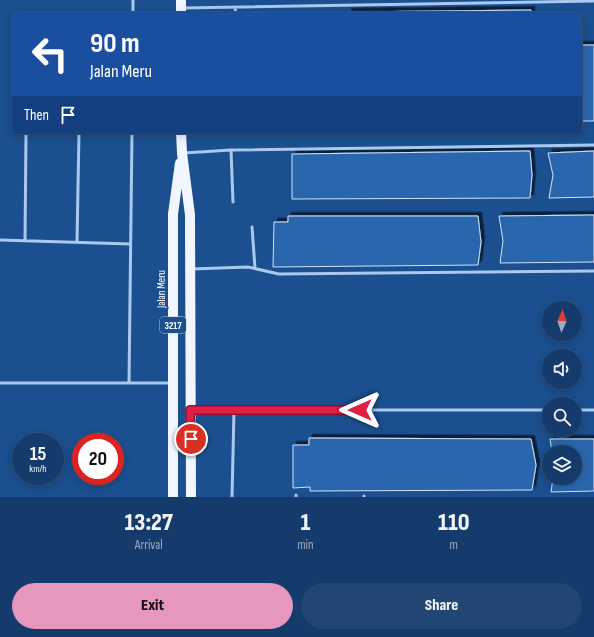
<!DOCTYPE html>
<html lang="en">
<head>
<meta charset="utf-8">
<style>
	:root { --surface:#143b6b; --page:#214673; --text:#f1f3f6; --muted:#9dadc1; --line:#33557e; --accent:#e797bd }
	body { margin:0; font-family:"Sofia Sans Condensed",sans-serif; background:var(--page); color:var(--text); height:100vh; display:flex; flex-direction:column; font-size:15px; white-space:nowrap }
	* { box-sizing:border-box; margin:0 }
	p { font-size:13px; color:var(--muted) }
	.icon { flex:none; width:22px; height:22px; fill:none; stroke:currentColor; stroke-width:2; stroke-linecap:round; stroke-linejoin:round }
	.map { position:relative; height:497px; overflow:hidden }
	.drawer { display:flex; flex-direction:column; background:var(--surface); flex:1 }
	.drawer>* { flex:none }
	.top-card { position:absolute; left:12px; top:12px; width:570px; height:122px; border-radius:4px; box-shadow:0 2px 10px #0003,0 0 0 1px var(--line); background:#1a4fa0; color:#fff; overflow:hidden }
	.needle { width:26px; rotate:3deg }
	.tools { position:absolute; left:542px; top:301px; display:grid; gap:8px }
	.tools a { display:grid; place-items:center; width:40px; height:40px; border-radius:50%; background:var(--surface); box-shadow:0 2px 10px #0003,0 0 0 1px var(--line); font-size:20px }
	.speed { position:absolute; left:12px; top:433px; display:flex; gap:8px; font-size:20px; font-weight:700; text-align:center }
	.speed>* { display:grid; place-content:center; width:52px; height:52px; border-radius:50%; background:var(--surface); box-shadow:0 2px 10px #0003,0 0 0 1px var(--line); line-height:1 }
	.speed small { font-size:10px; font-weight:400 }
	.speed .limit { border:6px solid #d22; background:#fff; color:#111 }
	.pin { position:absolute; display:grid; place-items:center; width:34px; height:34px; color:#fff; margin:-17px; border:2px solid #fff; border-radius:50%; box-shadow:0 1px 4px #0007 }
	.me { position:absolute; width:44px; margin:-22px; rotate:270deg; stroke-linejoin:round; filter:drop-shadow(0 0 3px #0008) }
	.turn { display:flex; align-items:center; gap:14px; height:84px; padding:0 12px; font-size:18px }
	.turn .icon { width:52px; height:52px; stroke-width:2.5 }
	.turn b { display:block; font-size:28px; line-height:34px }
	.then { display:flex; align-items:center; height:38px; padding:0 12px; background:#0003; gap:8px; font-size:15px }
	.eta { display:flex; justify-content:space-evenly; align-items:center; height:68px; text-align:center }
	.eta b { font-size:24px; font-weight:800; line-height:28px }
	.primary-button { display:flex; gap:8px; margin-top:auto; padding:8px 12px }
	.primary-button a { flex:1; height:46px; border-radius:24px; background:var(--accent); color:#111; font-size:16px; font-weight:800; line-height:46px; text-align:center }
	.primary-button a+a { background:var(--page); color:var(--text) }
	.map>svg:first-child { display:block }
	.building { fill:#2a66ad; stroke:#cfe3fa; filter:url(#shadow) }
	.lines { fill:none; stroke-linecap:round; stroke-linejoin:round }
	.lane { stroke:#a9c9ee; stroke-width:3 }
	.primary { stroke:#f0f6ff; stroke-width:10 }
	.route-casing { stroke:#92132f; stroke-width:10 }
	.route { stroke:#e11d48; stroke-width:7 }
	.labels { text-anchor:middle; stroke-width:4; stroke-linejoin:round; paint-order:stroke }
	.shield { fill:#1b4f8f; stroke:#bbcadd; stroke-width:1 }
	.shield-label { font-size:10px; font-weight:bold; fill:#fff }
	.street-label { font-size:11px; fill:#fff; stroke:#1b4f8f }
</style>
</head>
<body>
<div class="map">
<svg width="594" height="497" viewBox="0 0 594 497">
	<defs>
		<filter id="shadow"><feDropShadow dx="3.5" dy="-3.5" stdDeviation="0" flood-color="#0009"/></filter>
	</defs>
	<rect width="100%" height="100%" fill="#1b4f8f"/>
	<path class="building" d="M531 10V14H348V12Z
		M580 45H594V121H580Z
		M530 151 532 175 530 198 292 199V154Z
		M594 151V197L549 198 553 175 548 153Z
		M594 215V262L500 263 503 241 499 216Z
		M288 216H478L481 242 478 265 273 267 274 222H288Z
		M309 438 531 439 536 465 532 490 310 491V487L293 488V445H309Z
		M550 439H594V491L551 492 553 478H575V452H552Z"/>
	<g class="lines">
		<path class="lane" d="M183 8 594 1
			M235 8 236 14
			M133 14V0
			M231 150 233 202
			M184 153 231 150 594 145
			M252 227 255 268
			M0 240 130 244
			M25 241 26 132
			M77 242 79 132
			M191 269 248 267 279 274 594 271
			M0 383H172
			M129 383 132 132
			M192 410H549
			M575 410H594
			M296 495V497
			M364 496V497
			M232 497 234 410"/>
		<path class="primary" d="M181 0V14
			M181 132 182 153 190 215 191 497
			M173 497V214L180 163"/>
	</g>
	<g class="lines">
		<g class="route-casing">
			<path id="route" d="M191 439 190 410H360"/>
		</g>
		<use href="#route" class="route"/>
	</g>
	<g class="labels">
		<rect class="shield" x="160" y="317" width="26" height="16" rx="3"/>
		<g class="shield-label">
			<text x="173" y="329">3217</text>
		</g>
		<g class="street-label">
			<text transform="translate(161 289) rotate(-90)" y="4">Jalan Meru</text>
		</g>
	</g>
</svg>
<div class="tools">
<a><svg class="needle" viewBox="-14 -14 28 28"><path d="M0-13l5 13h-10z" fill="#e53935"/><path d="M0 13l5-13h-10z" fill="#9dadc1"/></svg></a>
<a><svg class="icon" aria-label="sound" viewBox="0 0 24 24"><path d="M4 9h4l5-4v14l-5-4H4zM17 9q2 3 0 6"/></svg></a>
<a><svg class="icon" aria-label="search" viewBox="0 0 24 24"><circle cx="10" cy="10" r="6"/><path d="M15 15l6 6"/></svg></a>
<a><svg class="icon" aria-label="layers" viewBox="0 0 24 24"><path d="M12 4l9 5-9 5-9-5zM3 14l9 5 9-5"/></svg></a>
</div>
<div class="speed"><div>15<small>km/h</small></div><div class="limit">20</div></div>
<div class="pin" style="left:191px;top:439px;background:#d93025"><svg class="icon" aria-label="arrive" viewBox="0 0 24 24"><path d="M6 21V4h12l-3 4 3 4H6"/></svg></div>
<svg class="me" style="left:360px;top:410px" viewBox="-20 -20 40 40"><path d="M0-17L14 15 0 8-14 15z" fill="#e11d48" stroke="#fff" stroke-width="4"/></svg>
<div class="top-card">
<div class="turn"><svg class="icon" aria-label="left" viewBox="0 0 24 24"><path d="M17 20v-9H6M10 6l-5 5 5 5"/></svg><div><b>90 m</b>Jalan Meru</div></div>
<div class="then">Then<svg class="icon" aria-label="arrive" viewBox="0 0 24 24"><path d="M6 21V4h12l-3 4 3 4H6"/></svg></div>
</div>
</div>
<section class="drawer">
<div class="eta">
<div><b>13:27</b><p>Arrival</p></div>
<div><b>1</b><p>min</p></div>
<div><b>110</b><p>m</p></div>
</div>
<div class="primary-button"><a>Exit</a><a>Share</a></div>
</section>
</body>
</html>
